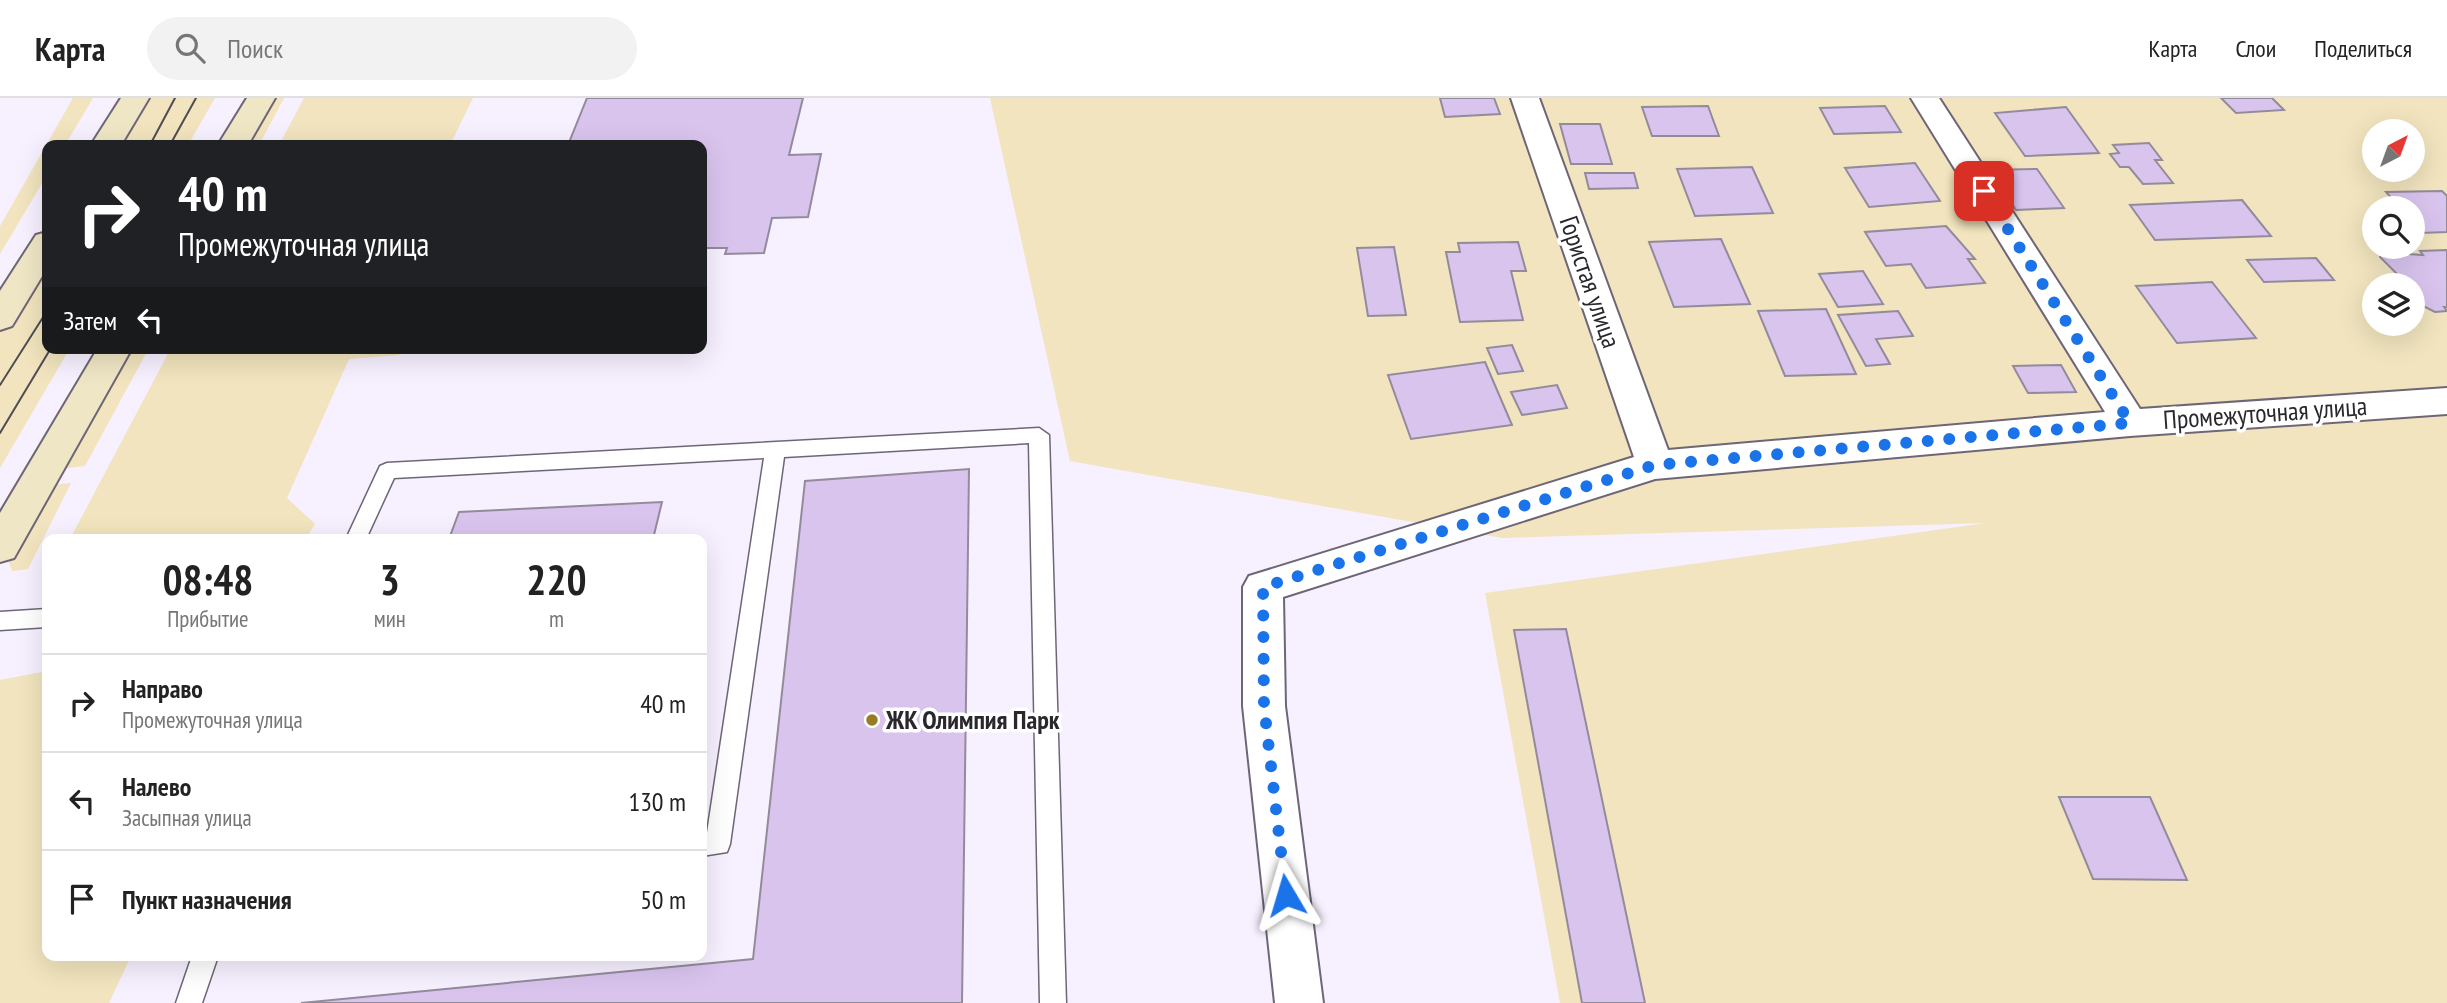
<!DOCTYPE html>
<html lang="ru">
<head>
<meta charset="utf-8">
<style>
	:root { --surface:#fff; --page:#f2f2f2; --text:#222; --muted:#767676; --line:#e0e0e0 }
	body { margin:0; font-family:"PT Sans Narrow",sans-serif; background:var(--page); color:var(--text); height:100vh; display:flex; flex-direction:column; font-size:26px; white-space:nowrap }
	* { box-sizing:border-box; margin:0 }
	p { font-size:23px; color:var(--muted) }
	.icon { flex:none; width:38px; height:38px; fill:none; stroke:currentColor; stroke-width:2; stroke-linecap:round; stroke-linejoin:round }
	.map { position:relative; flex:1; overflow:hidden }
	.sheet { position:absolute; left:42px; top:436px; width:665px; height:427px; display:flex; flex-direction:column; background:var(--surface); border-radius:14px; box-shadow:0 7px 28px #0002 }
	.sheet>* { flex:none }
	.top-card { position:absolute; left:42px; top:42px; width:665px; height:214px; border-radius:14px; box-shadow:0 7px 28px #0002; background:#202124; color:#fff; overflow:hidden }
	.needle { width:46px; rotate:41deg }
	.buttons { position:absolute; left:2362px; top:21px; display:grid; gap:14px }
	.buttons a { display:grid; place-items:center; width:63px; height:63px; border-radius:50%; background:var(--surface); box-shadow:0 7px 28px #0002; font-size:35px }
	.pin { position:absolute; display:grid; place-items:center; width:60px; height:60px; color:#fff; margin:-30px; border-radius:14px; box-shadow:0 4px 10px #0006 }
	.me { position:absolute; width:77px; margin:-38px; rotate:353deg; stroke-linejoin:round; filter:drop-shadow(0 0 5px #0008) }
	.turn { display:flex; align-items:center; gap:24px; height:147px; padding:0 21px; font-size:32px }
	.turn .icon { width:91px; height:91px; stroke-width:2.5 }
	.turn b { display:block; font-size:49px; line-height:60px }
	.then { display:flex; align-items:center; height:66px; padding:0 21px; background:#0003; gap:14px; font-size:26px }
	.eta { display:flex; justify-content:space-evenly; align-items:center; height:119px; text-align:center }
	.eta b { font-size:42px; font-weight:700; line-height:49px }
	ul { padding:0; list-style:none }
	li { display:flex; align-items:center; gap:21px; height:98px; padding:0 21px; border-top:2px solid var(--line) }
	li div { flex:1 }
	li b { display:block; font-size:26px }
	li em { font-style:normal }
	header { display:flex; align-items:center; gap:42px; box-sizing:border-box; height:98px; padding:0 35px; background:var(--surface); border-bottom:2px solid var(--line) }
	header strong { font-size:33px }
	nav { display:flex; gap:38px; margin-inline-start:auto; font-size:24px }
	.search { width:490px; height:63px; background:var(--page); display:flex; align-items:center; gap:18px; box-sizing:border-box; padding:0 24px; border-radius:38px; color:var(--muted); font-size:26px }
	.map>svg:first-child { display:block }
	.green { fill:#f1e4be; fill-rule:evenodd }
	.building { fill:#d9c4ee; stroke:#938b9b; stroke-width:2 }
	.lines { fill:none; stroke-linecap:round; stroke-linejoin:round }
	.lane-casing { stroke:#6e6676; stroke-width:3 }
	.street-casing { stroke:#6e6676; stroke-width:4 }
	.secondary-casing { stroke:#6e6676; stroke-width:4 }
	.lane { fill:#fff; fill-rule:evenodd }
	.street { fill:#fff; fill-rule:evenodd }
	.secondary { fill:#efe6c5; fill-rule:evenodd }
	.tram { stroke:#504c53; stroke-width:2 }
	.route { stroke:#1a73e8; stroke-width:12; stroke-dasharray:0 21.6 }
	.poi-dot { fill:#967c24; stroke:#fff; stroke-width:2.5 }
	.labels { text-anchor:middle; stroke-width:7; stroke-linejoin:round; paint-order:stroke }
	.street-label { font-size:26px; fill:#2a272d; stroke:#fff }
	.poi-label { font-size:26px; font-weight:bold; fill:#2a272d; stroke:#fff; text-anchor:start }
</style>
</head>
<body>
<header>
<strong>Карта</strong>
<div class="search"><svg class="icon" aria-label="search" viewBox="0 0 24 24"><circle cx="10" cy="10" r="6"/><path d="M15 15l6 6"/></svg>Поиск</div>
<nav><a>Карта</a><a>Слои</a><a>Поделиться</a></nav>
</header>
<div class="map">
<svg width="2447" height="905" viewBox="0 0 2447 905">
	<rect width="100%" height="100%" fill="#f7f0ff"/>
	<path class="green" d="M73 0H93L65 47H47V77L0 156V128Z
		M142 0H215L188 47H116Z
		M266 0H284L259 47H240Z
		M304 0H473L450 47H279Z
		M990 0H2447V905H1560L1485 495 1986 425 1502 440 1070 363ZM2375 33H2413V72H2375ZM2375 110H2413V149H2375ZM2375 187H2413V226H2375Z
		M47 154V250H70L0 370V225Z
		M126 250H149L85 368 58 371Z
		M171 250H400L399 257 349 261 287 400 315 426 306 441H70Z
		M71 385 28 471 12 473 8 461 49 387Z
		M47 573V858H131L109 905H0V582Z"/>
	<path class="building" d="M587 0H803L789 57 821 56 808 119 772 120 764 155 725 156 727 150H702V47H568Z
		M1440 0H1494L1500 16 1445 19Z
		M2221 0H2272L2284 12 2236 15Z
		M1708 8 1719 38H1652L1642 9Z
		M1885 8 1901 34 1834 36 1820 10Z
		M2066 9 2099 55 2025 58 1995 15Z
		M1560 26H1600L1612 66H1571Z
		M2149 45 2162 62H2155L2173 85 2143 86 2129 69H2120L2110 56 2119 55 2113 47Z
		M1915 65 1940 103 1869 109 1845 70Z
		M1752 69 1773 115 1695 118 1677 71Z
		M2037 71 2064 110 2016 112 1990 72Z
		M1585 75H1634L1638 90 1589 91Z
		M2442 93 2447 98V134L2420 135 2413 126V110H2400L2386 94Z
		M2242 102 2271 138 2155 142 2130 107Z
		M1946 128 1975 161H1968L1985 185 1926 190 1911 166 1886 168 1865 134Z
		M1721 141 1750 206 1674 209 1649 144Z
		M1518 144 1526 173H1511L1523 222 1460 224 1446 154H1460L1458 145Z
		M1394 149 1406 217 1368 218 1357 150Z
		M2447 152V209H2444L2447 213 2435 214 2423 208 2413 199V187H2408L2380 159 2381 154 2423 157 2420 153Z
		M2316 160 2334 182 2264 184 2247 162Z
		M1863 173 1883 206 1838 209 1819 176Z
		M2212 184 2256 240 2177 245 2136 188Z
		M1826 211 1856 276 1785 278 1758 213Z
		M1898 213 1913 238 1876 241 1890 266 1866 268 1838 217Z
		M1512 247 1523 273 1498 276 1487 250Z
		M1485 264 1512 327 1411 341 1388 277Z
		M2061 267 2076 294 2028 295 2013 268Z
		M1557 287 1567 310 1522 317 1511 294Z
		M969 371 962 905H301L753 861 805 383Z
		M662 404 653 441H449L459 414Z
		M1566 531 1645 905H1582L1514 532Z
		M2059 699H2150L2187 782 2093 781Z"/>
	<g class="lines">
		<g class="lane-casing">
			<path id="lane" d="M1039 330 1049 337 1066 905H1040L1029 345 784 359 730 746 727 754 702 758V736L707 735 764 360 394 380 366 441H346L380 368 387 365Z
				M47 511V529L0 532V514Z
				M192 858H218L202 905H176Z"/>
		</g>
		<g class="street-casing">
			<path id="street" d="M1511 0H1539L1668 352 2105 314 1911 0H1939L2140 311 2447 290V316L2130 338 1655 381 1283 499 1285 608 1323 905H1275L1243 608V489L1249 478 1634 359Z"/>
		</g>
		<g class="secondary-casing">
			<path id="secondary" d="M121 0H149L121 47H91Z
				M247 0H275L248 47H218Z
				M47 134V170L12 228 0 232V193L36 137Z
				M98 250H132L14 460 0 464V415Z"/>
		</g>
		<use href="#lane" class="lane"/>
		<use href="#street" class="street"/>
		<use href="#secondary" class="secondary"/>
		<path class="tram" d="M150 47 175 0
			M170 47 196 0
			M0 287 47 213
			M0 335 51 250"/>
	</g>
	<g class="lines">
		<path class="route" d="M1286 797 1264 608 1263 489 1655 367 2130 325 1984 93"/>
	</g>
	<circle class="poi-dot" cx="872" cy="622" r="7"/>
	<g class="labels">
		<g class="street-label">
			<text transform="translate(1590 184) rotate(71)" y="9">Гористая улица</text>
			<text transform="translate(2265 315) rotate(-4)" y="9">Промежуточная улица</text>
		</g>
		<g class="poi-label">
			<text x="886" y="631">ЖК Олимпия Парк</text>
		</g>
	</g>
</svg>
<div class="buttons">
<a><svg class="needle" viewBox="-14 -14 28 28"><path d="M0-13l5 13h-10z" fill="#e53935"/><path d="M0 13l5-13h-10z" fill="#767676"/></svg></a>
<a><svg class="icon" aria-label="search" viewBox="0 0 24 24"><circle cx="10" cy="10" r="6"/><path d="M15 15l6 6"/></svg></a>
<a><svg class="icon" aria-label="layers" viewBox="0 0 24 24"><path d="M12 4l9 5-9 5-9-5zM3 14l9 5 9-5"/></svg></a>
</div>
<div class="pin" style="left:1984px;top:93px;background:#d93025"><svg class="icon" aria-label="arrive" viewBox="0 0 24 24"><path d="M6 21V4h12l-3 4 3 4H6"/></svg></div>
<svg class="me" style="left:1286px;top:797px" viewBox="-20 -20 40 40"><path d="M0-17L14 15 0 8-14 15z" fill="#1a73e8" stroke="#fff" stroke-width="4"/></svg>
<div class="top-card">
<div class="turn"><svg class="icon" aria-label="right" viewBox="0 0 24 24"><path d="M7 20v-9h11M14 6l5 5-5 5"/></svg><div><b>40 m</b>Промежуточная улица</div></div>
<div class="then">Затем<svg class="icon" aria-label="left" viewBox="0 0 24 24"><path d="M17 20v-9H6M10 6l-5 5 5 5"/></svg></div>
</div>
<section class="sheet">
<div class="eta">
<div><b>08:48</b><p>Прибытие</p></div>
<div><b>3</b><p>мин</p></div>
<div><b>220</b><p>m</p></div>
</div>
<ul>
<li><svg class="icon" aria-label="right" viewBox="0 0 24 24"><path d="M7 20v-9h11M14 6l5 5-5 5"/></svg><div><b>Направо</b><p>Промежуточная улица</p></div><em>40 m</em></li>
<li><svg class="icon" aria-label="left" viewBox="0 0 24 24"><path d="M17 20v-9H6M10 6l-5 5 5 5"/></svg><div><b>Налево</b><p>Засыпная улица</p></div><em>130 m</em></li>
<li><svg class="icon" aria-label="arrive" viewBox="0 0 24 24"><path d="M6 21V4h12l-3 4 3 4H6"/></svg><div><b>Пункт назначения</b></div><em>50 m</em></li>
</ul>
</section>
</div>
</body>
</html>
